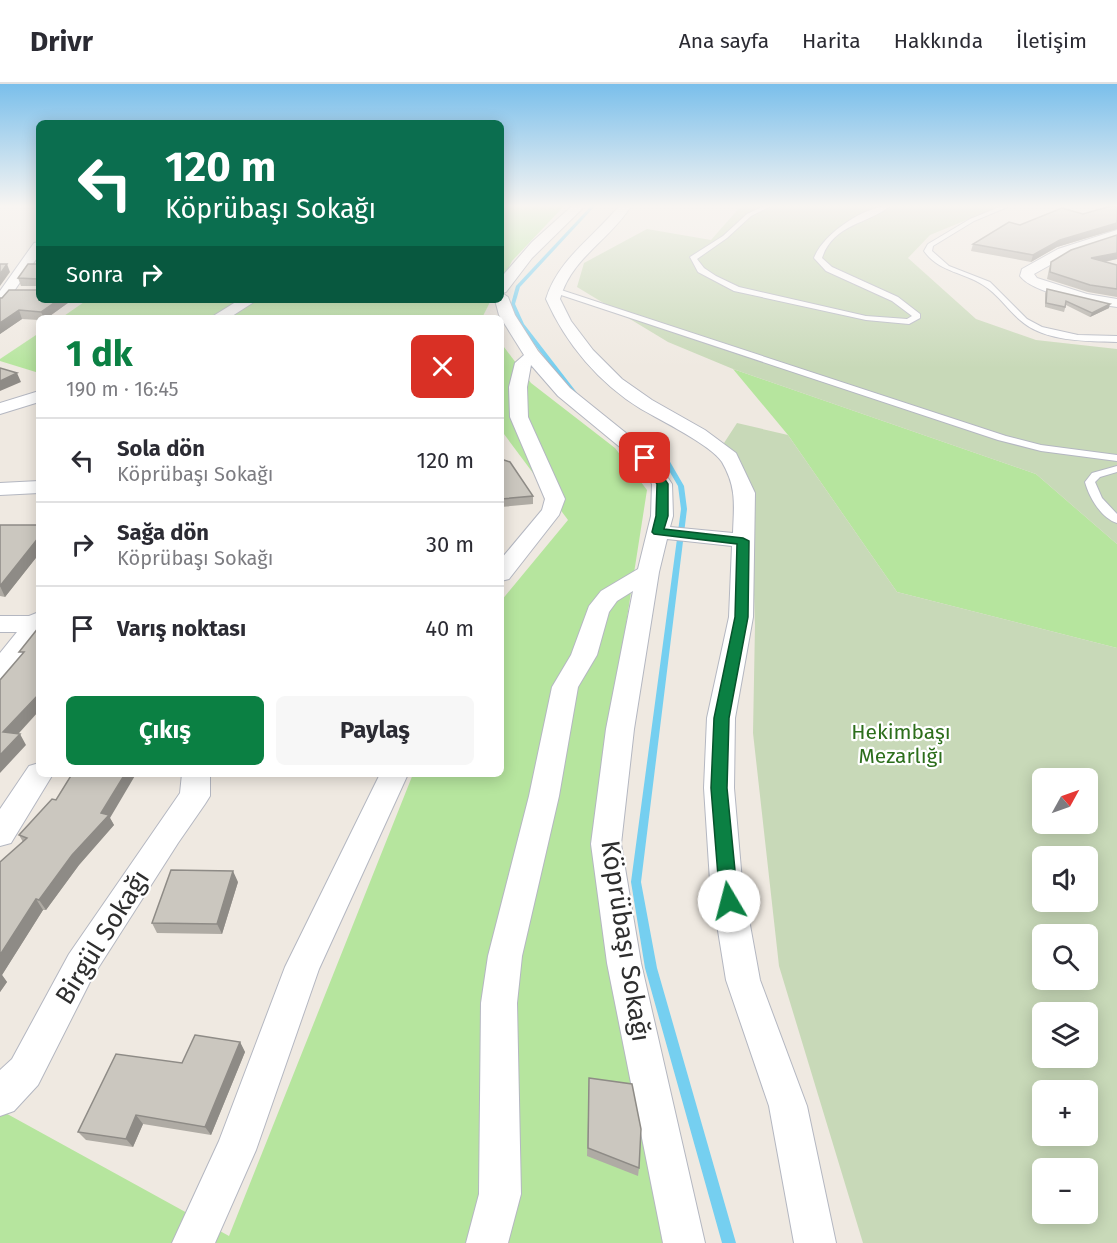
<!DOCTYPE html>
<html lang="tr">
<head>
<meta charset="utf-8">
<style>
	:root { --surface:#fff; --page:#f7f7f7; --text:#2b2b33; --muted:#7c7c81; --line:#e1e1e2; --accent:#0b8043 }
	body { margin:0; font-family:"Fira Sans",sans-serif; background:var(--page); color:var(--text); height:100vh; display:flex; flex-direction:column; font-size:22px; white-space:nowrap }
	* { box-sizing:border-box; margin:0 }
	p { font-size:20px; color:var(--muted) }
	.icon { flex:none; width:33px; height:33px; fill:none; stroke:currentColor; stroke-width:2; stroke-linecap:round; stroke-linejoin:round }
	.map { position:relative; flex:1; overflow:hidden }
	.details { position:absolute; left:36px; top:231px; width:468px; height:462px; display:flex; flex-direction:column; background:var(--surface); border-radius:9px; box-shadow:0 3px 15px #0003 }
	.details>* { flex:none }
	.guide { position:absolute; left:36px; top:36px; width:468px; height:183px; border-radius:9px; box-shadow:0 3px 15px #0003; background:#0b6e4f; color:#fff; overflow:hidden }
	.needle { width:39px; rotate:50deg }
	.tools { position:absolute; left:1032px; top:684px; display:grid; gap:12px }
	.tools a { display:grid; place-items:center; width:66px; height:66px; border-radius:9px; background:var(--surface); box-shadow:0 3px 15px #0003; font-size:30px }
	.pin { position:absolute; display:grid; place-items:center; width:51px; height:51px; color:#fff; margin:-26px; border-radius:12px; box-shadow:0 3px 9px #0006 }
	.me { position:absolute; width:66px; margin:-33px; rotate:352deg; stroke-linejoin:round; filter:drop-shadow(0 0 4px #0008) }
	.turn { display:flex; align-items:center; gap:21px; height:126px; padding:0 30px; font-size:27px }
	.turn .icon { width:78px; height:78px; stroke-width:2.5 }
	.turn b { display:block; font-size:42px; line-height:51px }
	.then { display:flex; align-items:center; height:57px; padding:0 30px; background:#0003; gap:12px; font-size:22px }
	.round { display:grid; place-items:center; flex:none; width:63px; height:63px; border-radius:9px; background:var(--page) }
	.headline { display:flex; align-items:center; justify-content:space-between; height:102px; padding:0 30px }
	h1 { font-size:36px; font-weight:700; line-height:45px; color:var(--accent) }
	.button { display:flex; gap:12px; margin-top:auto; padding:12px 30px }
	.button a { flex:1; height:69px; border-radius:9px; background:var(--accent); color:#fff; font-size:24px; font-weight:700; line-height:69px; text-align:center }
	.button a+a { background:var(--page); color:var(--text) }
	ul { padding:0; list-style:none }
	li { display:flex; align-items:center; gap:18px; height:84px; padding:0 30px; border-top:2px solid var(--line) }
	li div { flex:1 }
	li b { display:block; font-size:22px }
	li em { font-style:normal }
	header { display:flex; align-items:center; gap:36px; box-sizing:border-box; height:84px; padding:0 30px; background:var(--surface); border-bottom:2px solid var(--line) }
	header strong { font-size:28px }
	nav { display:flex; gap:33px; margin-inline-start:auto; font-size:21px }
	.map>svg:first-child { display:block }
	.green { fill:#b6e59e }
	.cemetery { fill:#c8d9b8; fill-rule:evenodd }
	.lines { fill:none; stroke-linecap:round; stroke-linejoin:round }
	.stream { fill:#75cff0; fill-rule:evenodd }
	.lane-casing { stroke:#b4b7c1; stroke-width:2 }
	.street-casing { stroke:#b4b7c1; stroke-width:2 }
	.lane { fill:#fff; fill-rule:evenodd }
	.street { fill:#fff; fill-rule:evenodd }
	.wall { fill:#afaba4 }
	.shaded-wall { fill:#8e8b86 }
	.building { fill:#cbc7bf; stroke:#8e8b86; stroke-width:1.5 }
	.route { fill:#0b8043; stroke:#07532c; stroke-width:1.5 }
	.labels { text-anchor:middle; stroke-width:4.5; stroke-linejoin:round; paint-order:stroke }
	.park-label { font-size:21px; fill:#2c6e1b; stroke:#fff }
	.near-street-label { font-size:26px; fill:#2e2e2e; stroke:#fff }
</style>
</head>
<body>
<header>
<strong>Drivr</strong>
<nav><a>Ana sayfa</a><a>Harita</a><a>Hakkında</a><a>İletişim</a></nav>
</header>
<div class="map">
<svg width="1117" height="1159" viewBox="0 0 1117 1159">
	<rect width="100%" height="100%" fill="#efe9e1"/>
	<path class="green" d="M501 122H564L512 177 501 198Z
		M87 216H491L482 234H61Z
		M39 249V289L0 277V275Z
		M501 259 531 299 615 364 647 406 624 553 598 745 673 1159H0V1026L229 1152 413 690H501V517L568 436 501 346Z
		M733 285 1036 390 1117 460V564L897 508 788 351Z"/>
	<path class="cemetery" d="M741 122H1008L998 123 930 151 908 174 976 235 1036 256 1117 265V460L1036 390 733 285 668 258 577 203 584 179 647 145 711 156Z
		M737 339 788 351 897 508 1117 564V1159H863L779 882 753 649 755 541 751 417 741 383 724 359ZM1042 694H1088V740H1042ZM1042 772H1088V818H1042ZM1042 850H1088V896H1042ZM1042 928H1088V974H1042ZM1042 1006H1088V1052H1042ZM1042 1084H1088V1130H1042Z"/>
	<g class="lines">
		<path class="stream" d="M591 122H595L520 203 515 220 524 240 581 314V316H577L519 240 511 220 516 202Z
			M620 344 669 376 684 402 687 425 641 798 657 884 736 1159H722L645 884 631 798 681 425 678 402 664 378 618 347V345Z"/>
		<g class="lane-casing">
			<path id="lane" d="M764 122H771L751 132 727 154 697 175 704 184 716 192 739 203 866 232 907 235 912 232 892 217 826 187 814 174C823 150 864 122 890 122 868 140 833 140 822 174L832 183 898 213 920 230V234L909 240 866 236 734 207 698 188 690 173 723 152 747 130Z
				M1002 122H1010L974 137 933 162 932 167 949 182 990 198 1027 235 1042 243 1078 251 1117 252V258C1086 257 1044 258 1020 236 1007 225 998 210 983 201 963 188 939 188 924 167L928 160 970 135Z
				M555 204 1006 352 1041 361 1117 371V377L1041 367 998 356 552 208 551 206Z
				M1117 382V388L1100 393 1095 398 1102 414 1117 430V439C1101 434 1089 413 1085 398L1092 389Z"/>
		</g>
		<g class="street-casing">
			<path id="street" d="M572 122H585L532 174 506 208 502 209 508 213 515 231 538 267 570 304 652 370 672 400 673 432 670 443 733 449C734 421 737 404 722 378 711 361 660 336 641 325 599 299 566 260 546 215 558 175 594 153 619 122H631C610 156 571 174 560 215L571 237 593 266 622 295 652 316 705 346 736 369 755 409 753 533 735 634 734 704 742 797 760 896 807 1022 836 1159H794L769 1022 726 896 710 797 704 704 707 634 729 533 732 462 667 455 659 488 634 645 621 760 641 879 705 1159H663L607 879 591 760 606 645 633 507 617 517 609 528 597 571 578 603 559 712 522 872 517 919 521 1110 508 1159H466L479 1110 481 919 488 872 529 712 552 603 571 571 589 522 601 507 638 485 651 432 652 400 638 378 558 312 531 281 527 303 528 333 565 415 559 431 509 495 501 497V475L542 426 545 415 510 333 509 303 515 279 524 271 499 231 495 216H501V195L504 190 532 158Z
				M1117 146V154L1068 171 1034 190 1037 194 1087 210 1117 215V223C1094 220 1033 210 1020 192L1022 185 1058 165Z
				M39 158V171L5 220 0 221V207L34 159Z
				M239 216H257L229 234H210Z
				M39 307V318L0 330V319Z
				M39 397V409L0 411V399Z
				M39 528V553L9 593 0 596V569L17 548H0V532H29Z
				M39 679V690H53L11 759 0 762V725L29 682Z
				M182 690H210V712L205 720 178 759 93 892 38 1001 14 1027 0 1032V986L12 975 69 870 180 709Z
				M380 690H408L319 885 256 1066 215 1159H172L219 1057 285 883Z"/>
		</g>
		<use href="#lane" class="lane"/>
		<use href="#street" class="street"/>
	</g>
	<path class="wall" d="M1117 122V145L1057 163 1031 178 971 167 973 160 1083 130Z
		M1117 151V175L1105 178 1117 181V213L1088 208 1047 195 1049 185 1051 178Z
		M28 180 72 216 47 234H39V236L22 235 0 250V214L36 206 38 204V202H21L18 194Z
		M1047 205 1109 224 1090 233 1066 221 1064 228 1045 223V209Z
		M501 375 533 412V420L501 423Z
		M0 441H39V470L5 513 0 512Z
		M56 716 110 734 114 741 79 781 46 826H43L2 891 7 898 0 908V778L23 758 19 751Z
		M238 798 222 850 157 849 152 839Z
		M240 958 245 968 211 1051 143 1040 133 1063 86 1056 78 1048 182 979Z
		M589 994 639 1084 638 1092 587 1072Z"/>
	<path class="shaded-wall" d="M1117 139V145L1057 163 1031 178 1033 171 1060 156Z
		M1117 169V175L1089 181 1091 174Z
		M7 180 10 188 0 202V190Z
		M58 216H72L47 234H44L41 228Z
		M1110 220 1109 224 1090 233 1092 229Z
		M19 226 22 235 0 250V239Z
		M17 289 21 298 0 307V297Z
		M39 453V470L5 513 0 502Z
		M39 610V627L10 659 3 648Z
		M20 650 26 661 0 689V671Z
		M125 690H136L110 734 114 741 79 781 46 826 39 816 101 729Z
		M233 787 238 798 222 850 217 840Z
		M36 815 43 826 2 891 7 898 0 908V871Z
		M240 958 245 968 211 1051 205 1043Z
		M136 1031 143 1040 133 1063 126 1055Z"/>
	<path class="building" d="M1111 122H1117V139L1060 156 1033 171 973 160 1009 138 1020 141 1062 124 1083 130Z
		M1117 151V169L1091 174 1117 181V205L1090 201 1050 188 1051 178 1071 166Z
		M0 180H7L0 190Z
		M28 180H39V216H58L41 228 19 226 0 239V214H2L9 206H36L38 204V195L18 194Z
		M1047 205 1110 220 1092 229 1066 217 1065 223 1046 219Z
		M0 284 17 289 0 297Z
		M501 375 510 378 533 412 501 415Z
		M0 441H39V453L0 502Z
		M39 543V610L3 648 20 650 0 671V596L24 568H19Z
		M72 690H125L101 729 109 731 72 771 39 816 36 815 0 871V778L27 754 19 751 52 715 56 716Z
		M171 786 233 787 217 840 152 839Z
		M195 951 240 958 205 1043 136 1031 126 1055 78 1048 116 970 182 979Z
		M589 994 632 1000 641 1045 639 1084 588 1064Z"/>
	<linearGradient id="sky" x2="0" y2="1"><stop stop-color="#7abfeb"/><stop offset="0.43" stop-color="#f8f5f2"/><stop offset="1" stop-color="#f8f5f2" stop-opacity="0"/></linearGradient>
	<rect width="1117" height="284" fill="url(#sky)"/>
	<path class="route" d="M645 371 649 372 668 400V432L664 445 743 454 749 457 748 533 729 634 727 704 738 817 735 822 729 824 723 822 720 817 711 704 714 634 735 533 737 460 654 450 652 448 656 432 657 400 640 374Z"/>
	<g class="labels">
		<g class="park-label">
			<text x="901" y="655">Hekimbaşı<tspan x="901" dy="24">Mezarlığı</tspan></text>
		</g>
		<g class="near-street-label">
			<text transform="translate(102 853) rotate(-58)" y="9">Birgül Sokağı</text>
			<text transform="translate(626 857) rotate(81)" y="9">Köprübaşı Sokağı</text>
		</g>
	</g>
</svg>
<div class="tools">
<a><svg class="needle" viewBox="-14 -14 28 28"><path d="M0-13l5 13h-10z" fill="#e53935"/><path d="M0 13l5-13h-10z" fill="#7c7c81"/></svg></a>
<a><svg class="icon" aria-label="sound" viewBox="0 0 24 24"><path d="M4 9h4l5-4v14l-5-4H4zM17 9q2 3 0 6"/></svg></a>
<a><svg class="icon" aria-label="search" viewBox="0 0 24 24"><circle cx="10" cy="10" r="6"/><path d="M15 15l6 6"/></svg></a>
<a><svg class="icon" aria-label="layers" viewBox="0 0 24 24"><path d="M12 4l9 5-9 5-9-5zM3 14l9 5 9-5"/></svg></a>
<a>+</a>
<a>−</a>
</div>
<div class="pin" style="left:645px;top:374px;background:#d93025"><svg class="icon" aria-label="arrive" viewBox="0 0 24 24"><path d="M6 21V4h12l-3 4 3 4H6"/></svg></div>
<svg class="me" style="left:729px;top:817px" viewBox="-20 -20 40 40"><circle r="19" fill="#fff"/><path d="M0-13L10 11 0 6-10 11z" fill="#0b8043"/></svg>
<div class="guide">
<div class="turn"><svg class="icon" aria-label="left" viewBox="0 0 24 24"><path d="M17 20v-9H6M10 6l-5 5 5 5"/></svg><div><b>120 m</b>Köprübaşı Sokağı</div></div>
<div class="then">Sonra<svg class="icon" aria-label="right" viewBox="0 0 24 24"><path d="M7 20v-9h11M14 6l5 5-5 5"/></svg></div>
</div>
<section class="details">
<div class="headline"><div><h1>1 dk</h1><p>190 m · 16:45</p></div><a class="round" style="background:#d93025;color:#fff"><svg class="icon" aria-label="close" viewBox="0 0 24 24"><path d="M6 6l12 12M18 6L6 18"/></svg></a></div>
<ul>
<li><svg class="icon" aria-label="left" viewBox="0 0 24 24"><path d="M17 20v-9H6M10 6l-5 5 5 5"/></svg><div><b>Sola dön</b><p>Köprübaşı Sokağı</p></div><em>120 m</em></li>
<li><svg class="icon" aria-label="right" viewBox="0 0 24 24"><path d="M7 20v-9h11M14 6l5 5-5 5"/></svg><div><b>Sağa dön</b><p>Köprübaşı Sokağı</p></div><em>30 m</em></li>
<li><svg class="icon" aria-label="arrive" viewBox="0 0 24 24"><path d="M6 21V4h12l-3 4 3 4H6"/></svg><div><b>Varış noktası</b></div><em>40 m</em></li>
</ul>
<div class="button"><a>Çıkış</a><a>Paylaş</a></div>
</section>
</div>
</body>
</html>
